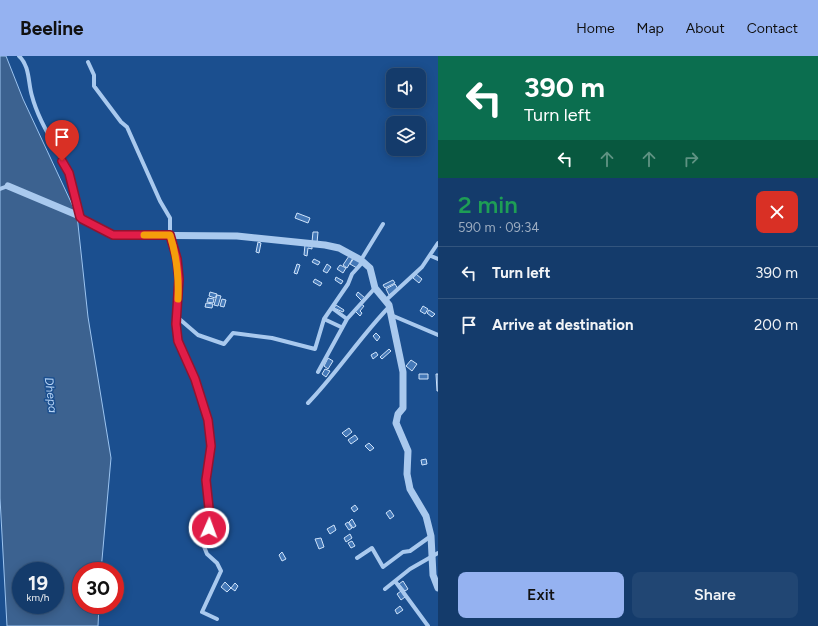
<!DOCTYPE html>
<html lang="en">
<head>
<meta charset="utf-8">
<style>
	:root { --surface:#143b6b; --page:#214673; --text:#f1f3f6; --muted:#9dadc1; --line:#33557e; --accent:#95b2f1 }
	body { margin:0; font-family:Figtree,sans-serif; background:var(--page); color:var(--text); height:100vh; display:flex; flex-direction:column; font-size:15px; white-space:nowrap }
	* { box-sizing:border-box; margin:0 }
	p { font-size:13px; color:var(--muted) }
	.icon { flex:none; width:22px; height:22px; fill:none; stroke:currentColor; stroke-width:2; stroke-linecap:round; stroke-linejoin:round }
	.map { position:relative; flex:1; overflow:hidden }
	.details { display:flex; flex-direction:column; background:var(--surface); width:380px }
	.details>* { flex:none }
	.guide { background:#0b6e4f; color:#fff; overflow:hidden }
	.buttons { position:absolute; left:386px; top:12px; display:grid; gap:8px }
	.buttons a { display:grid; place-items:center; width:40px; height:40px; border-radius:8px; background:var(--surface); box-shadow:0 2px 10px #0003,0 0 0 1px var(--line); font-size:20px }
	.speed { position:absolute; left:12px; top:506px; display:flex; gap:8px; font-size:20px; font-weight:700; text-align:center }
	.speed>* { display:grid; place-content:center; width:52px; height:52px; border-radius:50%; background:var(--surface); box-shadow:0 2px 10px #0003,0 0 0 1px var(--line); line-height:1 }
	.speed small { font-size:10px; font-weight:400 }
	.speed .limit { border:6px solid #d22; background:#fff; color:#111 }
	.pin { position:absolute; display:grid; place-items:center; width:34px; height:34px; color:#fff; margin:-41px -17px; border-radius:50% 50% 50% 0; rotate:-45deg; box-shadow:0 0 4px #0007 }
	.pin .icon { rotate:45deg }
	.me { position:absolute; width:44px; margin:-22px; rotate:2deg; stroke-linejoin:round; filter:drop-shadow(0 0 3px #0008) }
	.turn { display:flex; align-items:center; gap:14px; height:84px; padding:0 20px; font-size:18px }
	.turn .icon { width:52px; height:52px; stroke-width:2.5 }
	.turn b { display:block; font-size:28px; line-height:34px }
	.lanes { display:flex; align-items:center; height:38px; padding:0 20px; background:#0003; justify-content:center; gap:20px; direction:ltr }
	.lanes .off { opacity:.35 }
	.round { display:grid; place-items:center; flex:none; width:42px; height:42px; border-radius:8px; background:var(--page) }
	.headline { display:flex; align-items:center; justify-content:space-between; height:68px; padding:0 20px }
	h1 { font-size:24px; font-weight:600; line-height:30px; color:#1e9e55 }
	.cta { display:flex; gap:8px; margin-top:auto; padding:8px 20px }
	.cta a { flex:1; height:46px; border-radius:8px; background:var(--accent); color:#111; font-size:16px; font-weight:600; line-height:46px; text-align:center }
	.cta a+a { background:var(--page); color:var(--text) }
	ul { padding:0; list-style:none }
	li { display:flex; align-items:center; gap:12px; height:52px; padding:0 20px; border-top:1px solid var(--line) }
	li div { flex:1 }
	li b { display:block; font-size:15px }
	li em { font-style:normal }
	header { display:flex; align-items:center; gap:24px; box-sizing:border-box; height:56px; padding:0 20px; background:var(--accent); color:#111 }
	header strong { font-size:19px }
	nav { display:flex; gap:22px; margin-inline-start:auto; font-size:14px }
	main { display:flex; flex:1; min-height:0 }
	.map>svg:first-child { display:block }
	.water { fill:#3c6290; stroke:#9cc4f0; fill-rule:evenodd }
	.building { fill:#4478b7; stroke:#cfe3fa }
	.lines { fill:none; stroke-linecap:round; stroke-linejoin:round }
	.minor { stroke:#a9c9ee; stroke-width:4 }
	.tertiary { stroke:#a9c9ee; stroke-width:7 }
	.route-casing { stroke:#92132f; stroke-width:10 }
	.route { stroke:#e11d48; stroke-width:7 }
	.slow { stroke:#f59e0b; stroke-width:7 }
	.labels { text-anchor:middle; stroke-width:3; stroke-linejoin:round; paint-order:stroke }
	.water-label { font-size:12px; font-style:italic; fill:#b5d3f5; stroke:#1b4f8f }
</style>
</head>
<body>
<header>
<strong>Beeline</strong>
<nav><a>Home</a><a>Map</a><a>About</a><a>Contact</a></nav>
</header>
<main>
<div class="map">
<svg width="438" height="570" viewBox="0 0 438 570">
	<rect width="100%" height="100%" fill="#1b4f8f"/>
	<path class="water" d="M0 0H6L23 43 77 159 88 261 111 402 101 515H81V549H99L98 570H7L0 442ZM21 515H55V549H21Z"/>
	<path class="building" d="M297 157 310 162 308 167 295 162Z
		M313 176H318L317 187 312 186Z
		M258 186 261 187 259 197 256 196Z
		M305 189H312V193L308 192 307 200 304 199Z
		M349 200 353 202 347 212 343 209Z
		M354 202 360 206 357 212 350 208Z
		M314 203 320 206 318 209 312 206Z
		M297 208 300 209 297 218 294 217Z
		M327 208 331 211 327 217 323 215Z
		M340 209 346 212 343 217 337 213Z
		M416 218 422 223 419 227 413 222Z
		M336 221 343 225 341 228 335 224Z
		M315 223 322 227 320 230 313 226Z
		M393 224 395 227 385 232 383 229Z
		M395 228 398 233 389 239 386 233Z
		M210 236 217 238 215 242 209 240Z
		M358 236 365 242 362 245 356 239Z
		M217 239 221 240 218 250 214 249Z
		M208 242 214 243 213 247 207 246Z
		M222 243 226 244 224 251 220 250Z
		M206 247 213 248 212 252 205 251Z
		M361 248 364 250 360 255 362 257 360 260 355 255Z
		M336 249 344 254 343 256 334 252Z
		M423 250 428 253 425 258 420 255Z
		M429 254 435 258 432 261 427 257Z
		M376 277 380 281 377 285 373 280Z
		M389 293 391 295 382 303 380 301Z
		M376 296 378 299 373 303 371 299Z
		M328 302 333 305 328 313 324 310Z
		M411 304 417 308 412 315 406 310Z
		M325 313 330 315 326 321 322 318Z
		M419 318H428V323H419Z
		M436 318H438V335H437Z
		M349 372 352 376 346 381 342 377Z
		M355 379 358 383 351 388 348 384Z
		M369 387 374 392 370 395 365 390Z
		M426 403 427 408 422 409 421 404Z
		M355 449 358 453 354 456 351 452Z
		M390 454 394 460 390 463 386 457Z
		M352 463 356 470 353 472 349 466Z
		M348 466 352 472 349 474 345 468Z
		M334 469 336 474 330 478 327 473Z
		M350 478 352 482 346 486 344 482Z
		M321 482 324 491 319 493 315 483Z
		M352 485 355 490 351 492 348 487Z
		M282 496 286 503 282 505 279 499Z
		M403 525 408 533 405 535 399 528Z
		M225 526 231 532 227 536 221 531Z
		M235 527 238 530 235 535 231 532Z
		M401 535 405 541 401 544 397 538Z
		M400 550 403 554 397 558 395 554Z"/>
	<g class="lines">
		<path class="minor" d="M19 0C30 10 28 27 32 40 39 67 57 91 68 116 74 129 76 147 80 161
			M88 6 94 19V30L121 66 127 71 160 145 170 162V179L177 203 179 223 176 268 178 285 195 323 208 364 211 390 206 424 209 452V472L203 488 207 498 217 507 221 515 202 556 217 563
			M0 133 8 130
			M431 200 438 203
			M385 245 422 211 438 187
			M332 252 347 263
			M391 259 438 279
			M176 260 198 279 224 288 233 277 272 282 315 293 324 263 348 228 352 218 362 207 361 204 383 168
			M324 263 341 271
			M318 316 347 263 375 232
			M308 347C337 317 360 281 389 251
			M357 502 372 492 383 511 403 496 410 495 431 480
			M395 525 428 570
			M385 533 410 513 438 497"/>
		<path class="tertiary" d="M8 130 77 159 113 179 237 180 325 189 339 192 361 204 370 212 375 232 389 249 403 316V352L398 358 396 367 408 395 407 418 410 433 426 460 431 480 433 519 438 532"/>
	</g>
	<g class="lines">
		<g class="route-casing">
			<path id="route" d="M62 105 69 117 80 161 82 163 113 179H170L177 203 179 223 176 268 178 285 195 323 208 364 211 390 206 424 209 452V472"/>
		</g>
		<use href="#route" class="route"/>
		<path class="slow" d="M144 179H170C177 201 179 220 178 243"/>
	</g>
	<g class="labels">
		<g class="water-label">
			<text transform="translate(51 339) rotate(83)" y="4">Dhepa</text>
		</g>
	</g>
</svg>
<div class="buttons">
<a><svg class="icon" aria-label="sound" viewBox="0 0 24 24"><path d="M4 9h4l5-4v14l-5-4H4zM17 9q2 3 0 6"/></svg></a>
<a><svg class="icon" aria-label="layers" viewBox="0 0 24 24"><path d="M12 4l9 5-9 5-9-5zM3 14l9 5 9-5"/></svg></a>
</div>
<div class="speed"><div>19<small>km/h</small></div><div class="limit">30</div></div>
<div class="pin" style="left:62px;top:105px;background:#d93025"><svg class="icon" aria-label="arrive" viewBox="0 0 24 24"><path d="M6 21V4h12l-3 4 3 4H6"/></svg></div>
<svg class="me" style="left:209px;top:472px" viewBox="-20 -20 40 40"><circle r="17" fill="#e11d48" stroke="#fff" stroke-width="3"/><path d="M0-11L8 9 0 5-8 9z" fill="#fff"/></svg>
</div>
<section class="details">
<div class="guide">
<div class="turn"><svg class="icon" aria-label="left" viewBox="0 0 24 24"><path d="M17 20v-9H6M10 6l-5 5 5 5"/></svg><div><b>390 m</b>Turn left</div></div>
<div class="lanes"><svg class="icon" aria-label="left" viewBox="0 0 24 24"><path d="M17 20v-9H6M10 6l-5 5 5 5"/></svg><svg class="icon off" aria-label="ahead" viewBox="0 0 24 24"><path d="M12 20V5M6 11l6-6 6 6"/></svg><svg class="icon off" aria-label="ahead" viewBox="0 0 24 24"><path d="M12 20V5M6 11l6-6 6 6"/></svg><svg class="icon off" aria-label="right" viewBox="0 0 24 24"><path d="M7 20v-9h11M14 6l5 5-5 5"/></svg></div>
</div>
<div class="headline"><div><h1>2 min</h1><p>590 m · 09:34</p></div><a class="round" style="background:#d93025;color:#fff"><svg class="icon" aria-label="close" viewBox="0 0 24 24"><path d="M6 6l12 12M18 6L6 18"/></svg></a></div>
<ul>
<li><svg class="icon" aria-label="left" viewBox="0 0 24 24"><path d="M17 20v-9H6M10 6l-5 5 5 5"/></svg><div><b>Turn left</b></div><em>390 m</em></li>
<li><svg class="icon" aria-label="arrive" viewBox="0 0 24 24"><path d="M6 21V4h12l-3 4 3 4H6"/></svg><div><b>Arrive at destination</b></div><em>200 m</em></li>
</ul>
<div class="cta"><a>Exit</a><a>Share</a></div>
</section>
</main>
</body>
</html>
